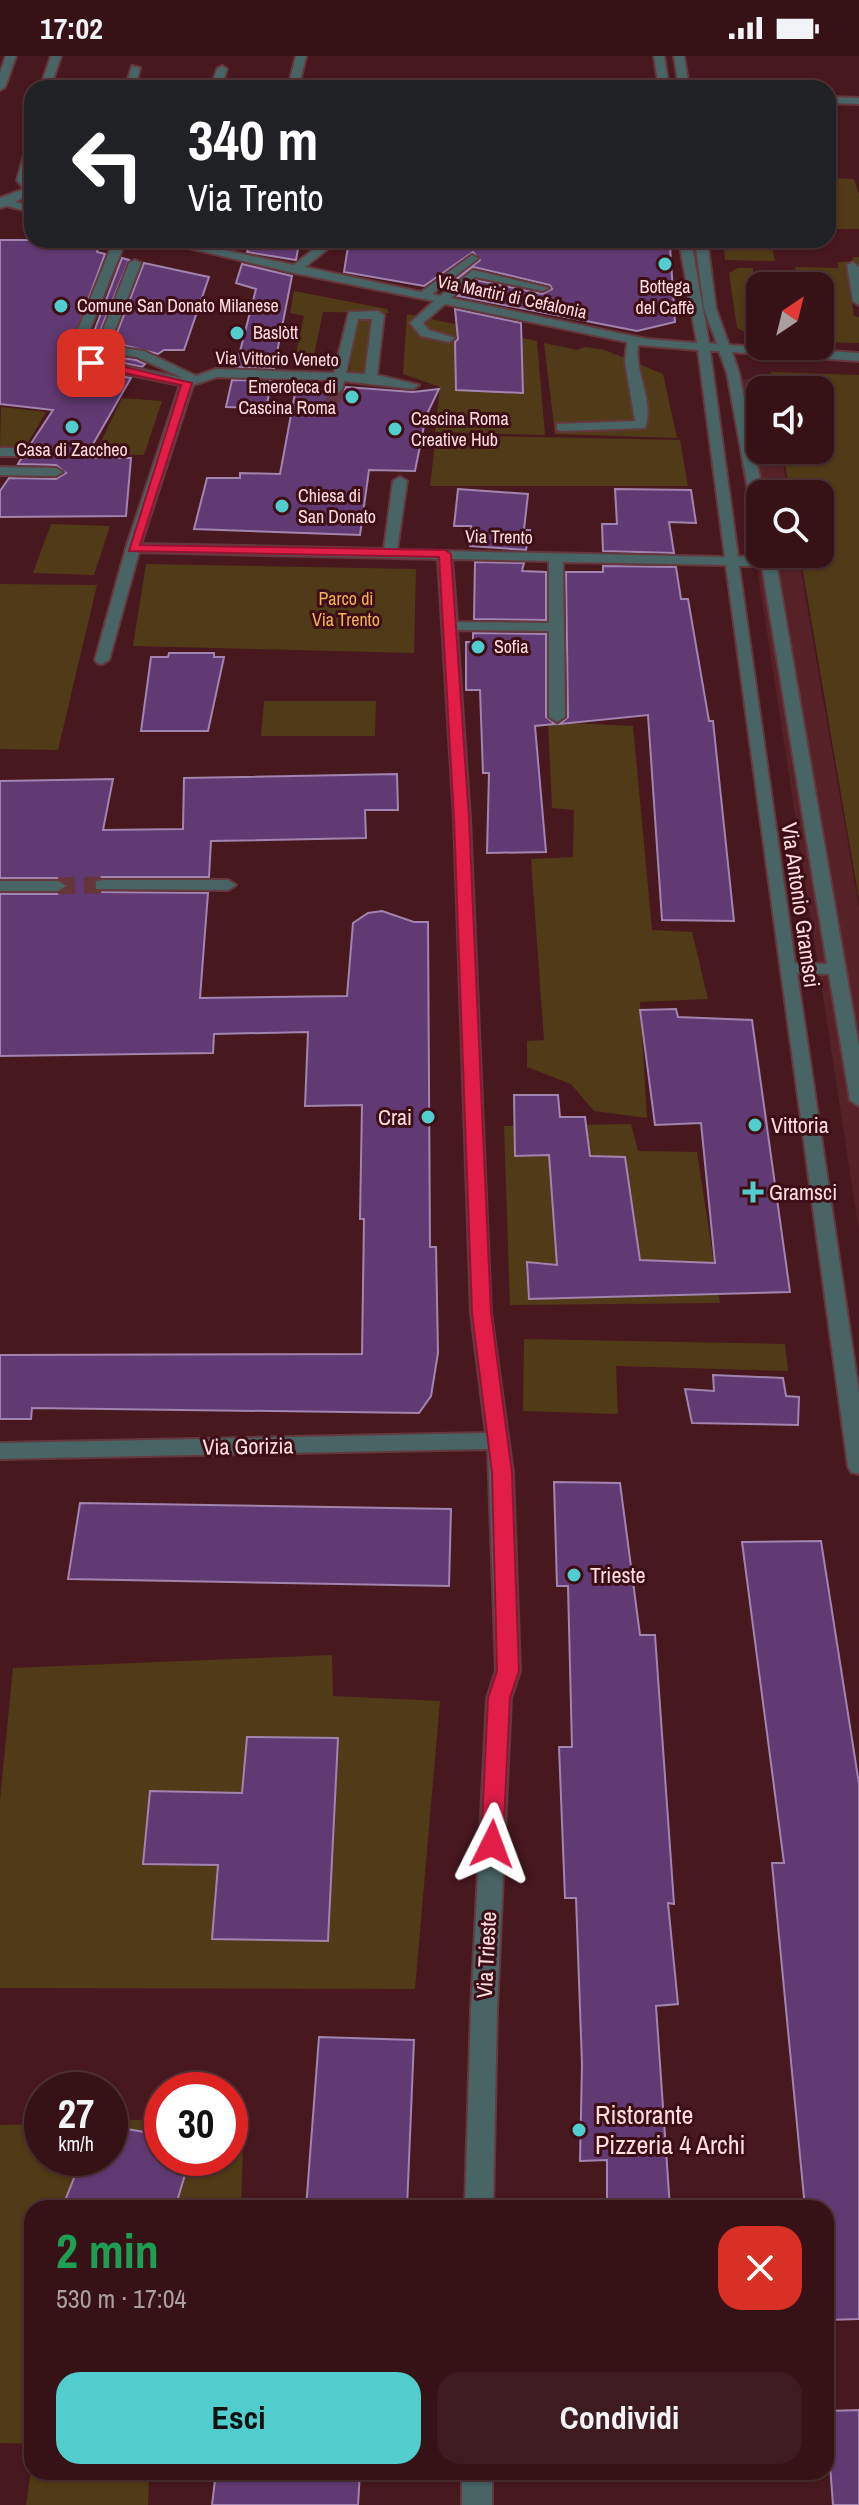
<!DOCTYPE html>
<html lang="it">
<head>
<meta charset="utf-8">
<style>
	:root { --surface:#361217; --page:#3d1b20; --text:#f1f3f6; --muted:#aa9ea1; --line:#503236; --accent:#52cdcd }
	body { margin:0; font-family:"Archivo Narrow",sans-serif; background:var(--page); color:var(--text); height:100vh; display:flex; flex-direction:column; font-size:30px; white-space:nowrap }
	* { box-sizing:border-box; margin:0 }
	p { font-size:26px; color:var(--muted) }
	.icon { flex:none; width:44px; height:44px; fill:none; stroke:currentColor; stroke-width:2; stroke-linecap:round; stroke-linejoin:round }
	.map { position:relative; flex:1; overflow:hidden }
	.sheet { position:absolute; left:24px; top:2144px; width:810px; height:280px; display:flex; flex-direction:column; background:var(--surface); border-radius:24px; box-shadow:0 2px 6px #0004,0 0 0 2px var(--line) }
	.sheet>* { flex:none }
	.top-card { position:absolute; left:24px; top:24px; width:812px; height:168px; border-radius:24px; box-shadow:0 2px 6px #0004,0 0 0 2px var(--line); background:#202124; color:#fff; overflow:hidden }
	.needle { width:52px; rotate:35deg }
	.controls { position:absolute; left:746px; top:216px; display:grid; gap:16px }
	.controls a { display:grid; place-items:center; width:88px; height:88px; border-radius:16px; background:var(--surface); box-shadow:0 2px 6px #0004,0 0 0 2px var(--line); font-size:40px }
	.speed { position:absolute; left:24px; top:2016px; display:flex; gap:16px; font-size:40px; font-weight:700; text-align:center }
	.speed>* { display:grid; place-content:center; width:104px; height:104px; border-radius:50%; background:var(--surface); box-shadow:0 2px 6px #0004,0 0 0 2px var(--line); line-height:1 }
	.speed small { font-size:20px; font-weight:400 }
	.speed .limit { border:12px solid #d22; background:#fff; color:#111 }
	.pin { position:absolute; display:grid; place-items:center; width:68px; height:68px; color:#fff; margin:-34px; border-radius:16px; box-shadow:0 4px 12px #0006 }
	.me { position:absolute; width:88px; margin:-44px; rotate:3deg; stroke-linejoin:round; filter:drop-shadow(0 0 6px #0008) }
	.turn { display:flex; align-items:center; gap:28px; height:168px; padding:0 32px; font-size:36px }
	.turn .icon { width:104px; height:104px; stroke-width:2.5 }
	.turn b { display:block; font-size:56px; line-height:68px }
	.round { display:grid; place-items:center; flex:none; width:84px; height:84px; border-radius:24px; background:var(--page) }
	.overview { display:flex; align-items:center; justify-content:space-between; height:136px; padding:0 32px }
	h1 { font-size:48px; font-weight:700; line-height:60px; color:#1e9e55 }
	.cta { display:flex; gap:16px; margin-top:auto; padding:16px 32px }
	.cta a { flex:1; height:92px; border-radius:24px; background:var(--accent); color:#111; font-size:32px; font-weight:700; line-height:92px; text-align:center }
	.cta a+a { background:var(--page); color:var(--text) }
	.status { display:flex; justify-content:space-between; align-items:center; height:56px; padding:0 40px; background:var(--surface); direction:ltr }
	.status svg { height:22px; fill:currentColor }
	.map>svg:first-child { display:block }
	.built { fill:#572128 }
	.green { fill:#513a17 }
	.building { fill:#623a73; stroke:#a284b0; stroke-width:2 }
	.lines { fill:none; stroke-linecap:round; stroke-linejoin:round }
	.minor-tunnel-far1 { stroke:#63363c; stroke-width:14; stroke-dasharray:14 7; stroke-linecap:butt }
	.minor-tunnel { stroke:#63363c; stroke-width:17; stroke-dasharray:17 9; stroke-linecap:butt }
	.minor-casing { stroke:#65383e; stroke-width:4 }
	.minor { fill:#486464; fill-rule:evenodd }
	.route { fill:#e11d48; stroke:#92132f; stroke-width:2 }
	.poi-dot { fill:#52cdcd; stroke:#3d0e15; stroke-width:3 }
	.labels { text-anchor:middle; stroke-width:6; stroke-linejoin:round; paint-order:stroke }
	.far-poi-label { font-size:18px; fill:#fededf; stroke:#3d0e15; text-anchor:start }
	.far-street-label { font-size:18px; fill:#fededf; stroke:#3d0e15 }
	.far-park-label { font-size:18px; fill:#f1b355; stroke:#3d0e15 }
	.street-label { font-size:22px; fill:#fededf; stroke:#3d0e15 }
	.poi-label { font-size:22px; fill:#fededf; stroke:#3d0e15; text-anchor:start }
	.near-poi-label { font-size:26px; fill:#fededf; stroke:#3d0e15; text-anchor:start }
</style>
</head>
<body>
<div class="status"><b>17:02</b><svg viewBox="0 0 49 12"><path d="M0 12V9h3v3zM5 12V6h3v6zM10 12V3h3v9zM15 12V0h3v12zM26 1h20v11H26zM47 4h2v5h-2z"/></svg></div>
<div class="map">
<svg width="859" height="2449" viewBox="0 0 859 2449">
	<rect width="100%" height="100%" fill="#48181f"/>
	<path class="built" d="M728 322 769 324 770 334H760V394H781L788 438H760V498H798L859 852V1175Z"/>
	<path class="green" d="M828 122 854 123 859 139V173H828Z
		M723 184H770L775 205 725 204Z
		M853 201H859V210L846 211 854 260 859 261V287L820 286V230H760V283L737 272 729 217 738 212H753V216L796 217 795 211 838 212V206H852Z
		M294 235 387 253 389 257 323 256 313 304 295 302 304 260 290 257Z
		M407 258 537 285 545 379 435 376 440 331 403 318Z
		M357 263H372L367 316 349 317Z
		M544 287 577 294 585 291 605 294 663 318 677 382 555 378Z
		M771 316 859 319V843L800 498H820V438H790L783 394H820V334H774Z
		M122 342 162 345 144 399 95 398Z
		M1 351 46 356 23 395 0 393Z
		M436 379 680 384 688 430H430Z
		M51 468 110 470 94 519 33 517Z
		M146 508 416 513 414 597 133 590Z
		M0 528 97 529 58 694 0 693Z
		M264 645H376L375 680H261Z
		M548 666 633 670 652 874 692 876 708 943 640 946 647 1062 594 1055 571 1028 527 1011V985L544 984 531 803 573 801 574 754 552 752Z
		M631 1068 638 1095 697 1096 720 1247 510 1249 504 1070Z
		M524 1283 785 1288 788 1315 616 1310 618 1358 523 1355Z
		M332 1599 333 1640 440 1645 415 1933 0 1932V1744L13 1612Z
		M244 2060 241 2152H32V2388L0 2387V2069L42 2068V2102H110V2065L162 2063V2102H230V2061Z
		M32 2408V2416H149L148 2449H26Z"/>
	<path class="building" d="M0 184H100L97 196 105 198 69 296 86 313 131 322 85 402H131L126 460 0 461V435L9 422 56 423 66 417 56 409 18 408 21 403 38 397 30 389 53 354 0 348Z
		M251 184H290V191L298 193 296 204 247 196Z
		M349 184H660V190H670L675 266 637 275 458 240 476 224 542 238 552 233 550 229 474 211 442 234 480 204 473 196 424 230 344 216Z
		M122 202 129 204 97 283 108 300 136 304 145 308 142 311 96 301 87 294Z
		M144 207 209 221 184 294H164L158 298 119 288 115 282Z
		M242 208 292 220 274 312 236 311 256 233 236 227Z
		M455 253 521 267 523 337 456 334 455 286 458 283Z
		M232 324 272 325 266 352 226 351Z
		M346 331 413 336 439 333 426 360 415 415 369 414 360 479 194 473 207 422H240V417L280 418 296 332 327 334 338 340Z
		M458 433 528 438 524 474H530L526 494 470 490 471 470H454Z
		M615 433 691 434 696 467 669 466 674 497 603 495 602 468H617Z
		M475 506 524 507 522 515 546 516V564L474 563Z
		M603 510 676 511 681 543H688L709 665H713L734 865 662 864 648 659 560 668 568 661 566 516H603Z
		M473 577 546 578V661L555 668 535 670 546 796 487 797 489 717H483L480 634H466V586H473Z
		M169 597H214V601H224L208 675H141L151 601H168Z
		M397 718 398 754H365L366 782 211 785 209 821H102L94 823 93 833 96 836 208 837 200 942 347 940 353 867 368 857 382 855 414 866H428L430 1191H436L438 1297 431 1340 419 1357 32 1352 31 1363H0V1299L362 1298 364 1163H360L362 1049 305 1050 308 976 214 978 213 997 0 1000V838H58L69 831 58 822H0V725L113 723 103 774 183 773 184 722Z
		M676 953 678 961 752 964 790 1236 529 1243 527 1206 557 1209 549 1099 515 1100 514 1039H558L560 1061H585L590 1100 625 1101 640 1204 715 1207 701 1067 655 1069 640 954Z
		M713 1319 783 1322 786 1340 799 1341 798 1369 692 1367 685 1333 714 1335Z
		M554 1426 620 1427 640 1579H655L674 1848 668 1847 678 1948 656 1950 670 2152H607V2104L580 2105 582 2008 576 1842H565L559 1691H572L568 1530H557Z
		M80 1447 451 1453 449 1530 68 1523Z
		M821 1485 859 1728V2263L826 2264V2152H805L772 1807H784L742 1486Z
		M247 1681 338 1682 328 1885 212 1883 218 1809 143 1808 150 1735 242 1737Z
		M319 1981 414 1984 407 2152H306Z
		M110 2070 162 2079V2102H190L175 2152H62L82 2102H110Z
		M859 2354V2449H833L826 2355Z
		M216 2416H360L358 2449H212Z"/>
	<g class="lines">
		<path class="minor-tunnel-far1" d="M333 346 336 334"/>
		<path class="minor-tunnel" d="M58 830 102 829"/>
		<g class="minor-casing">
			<path id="minor" d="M6 0H16L5 31 0 34V17Z
				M51 0H61L50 32H40Z
				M296 0H306L300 25 474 29 479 32H288Z
				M654 0H664L669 32H659Z
				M674 0H684L689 32H679Z
				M132 10 140 12 135 32H125Z
				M222 10 227 13 221 32H211L217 13Z
				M828 41 859 42V48L828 47Z
				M32 86V107L27 124 32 137 15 146 32 150V156L7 150 0 152V142L24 133 17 124 27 89Z
				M114 184H126L86 283 84 295 95 304 183 322 137 301 108 297 100 282 129 207 135 204 141 207 112 282 117 291 144 295 196 320 216 313 334 317 349 256 378 255 384 259 377 319 419 329 413 333 344 325 342 334 336 338 330 334 332 324 217 321 193 329 141 488 384 493 393 425 400 421 407 425 397 494 725 501 698 294 638 289C634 317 655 345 645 372L562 375 557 374V368L635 365 625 306 627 286 445 248 423 267 429 274 455 282 449 286 421 280 410 267 434 245 294 217 155 184H177L294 209 320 188 319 184H331L330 191 305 211 421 236 472 199 478 202 476 204 432 238 440 240 473 214 549 232 543 235 475 221 451 242 647 283 697 287 679 184H691L709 287 717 288 704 253 695 184H707L716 253 729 289 859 297V305L732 296 739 317 763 438 760 464 753 460 727 317 719 295H710L738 501 774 498 776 506 859 991V1050L850 1044 829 918 797 917 859 1337V1418L851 1416 848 1410 726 509 563 506 565 661 557 666 549 661V575L457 574 470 762 491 1257 513 1417 520 1615 511 1642 497 1953 493 2152H465L471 1953 487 1642 496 1615 488 1393 0 1403V1387L486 1377 471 1257 454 762 438 503 139 496 109 604 102 608 97 607 95 604 126 492 180 329 87 310 72 296 74 283ZM358 263H372L365 318 346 317ZM452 503 549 505V567L457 566ZM739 510H762L827 908 795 907Z
				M853 206 859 211V249L853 245 847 209Z
				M0 392H29L35 396 29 400H0Z
				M0 411 56 412 63 416 56 420 0 419Z
				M102 824H228L236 829 228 834 96 833V825Z
				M0 825H58L66 830 58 835H0Z
				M462 2416H492V2449H462Z"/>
		</g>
		<use href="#minor" class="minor"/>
	</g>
	<path class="route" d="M91 303 192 327 140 489 445 494 451 498 469 762 491 1257 512 1417 519 1615 510 1642 503 1788 500 1794H484L481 1788 488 1642 497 1615 492 1417 472 1257 454 762 439 501 129 495 181 329 87 309Z"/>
	<g class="poi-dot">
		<circle cx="665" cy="208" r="8"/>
		<circle cx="61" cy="250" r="8"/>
		<circle cx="237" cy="277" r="8"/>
		<circle cx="352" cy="341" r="8"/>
		<circle cx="72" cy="371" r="8"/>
		<circle cx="395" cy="373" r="8"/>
		<circle cx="282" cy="450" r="8"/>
		<circle cx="478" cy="591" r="8"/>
		<circle cx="428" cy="1061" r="8"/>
		<circle cx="755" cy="1069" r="8"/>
		<path d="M749 1124h8v8h8v8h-8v8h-8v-8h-8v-8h8z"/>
		<circle cx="574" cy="1519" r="8"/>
		<circle cx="579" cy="2074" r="8"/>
	</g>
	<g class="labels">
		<g class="far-poi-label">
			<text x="665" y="237" text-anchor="middle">Bottega<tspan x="665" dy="21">del Caffè</tspan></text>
			<text x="77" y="256">Comune San Donato Milanese</text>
			<text x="253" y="283">Baslòtt</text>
			<text x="336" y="337" text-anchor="end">Emeroteca di<tspan x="336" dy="21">Cascina Roma</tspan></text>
			<text x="411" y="369">Cascina Roma<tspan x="411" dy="21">Creative Hub</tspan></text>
			<text x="72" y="400" text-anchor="middle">Casa di Zaccheo</text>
			<text x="298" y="446">Chiesa di<tspan x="298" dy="21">San Donato</tspan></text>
			<text x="494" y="597">Sofia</text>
		</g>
		<g class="far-street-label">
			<text transform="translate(512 241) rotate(12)" y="6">Via Martiri di Cefalonia</text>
			<text transform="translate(277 303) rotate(1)" y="6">Via Vittorio Veneto</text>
			<text transform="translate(499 481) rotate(1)" y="6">Via Trento</text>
		</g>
		<g class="far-park-label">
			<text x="346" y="549">Parco di<tspan x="346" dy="21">Via Trento</tspan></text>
		</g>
		<g class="street-label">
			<text transform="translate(801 849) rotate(82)" y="8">Via Antonio Gramsci</text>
			<text transform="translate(248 1390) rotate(-1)" y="8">Via Gorizia</text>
			<text transform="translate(486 1899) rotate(-87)" y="8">Via Trieste</text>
		</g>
		<g class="poi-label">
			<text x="412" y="1069" text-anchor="end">Crai</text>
			<text x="771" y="1077">Vittoria</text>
			<text x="769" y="1144">Gramsci</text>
			<text x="590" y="1527">Trieste</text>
		</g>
		<g class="near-poi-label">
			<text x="595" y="2068">Ristorante<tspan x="595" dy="30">Pizzeria 4 Archi</tspan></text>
		</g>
	</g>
</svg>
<div class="controls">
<a><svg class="needle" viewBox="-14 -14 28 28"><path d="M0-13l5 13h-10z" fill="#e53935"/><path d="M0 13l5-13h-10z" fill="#aa9ea1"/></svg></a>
<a><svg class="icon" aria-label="sound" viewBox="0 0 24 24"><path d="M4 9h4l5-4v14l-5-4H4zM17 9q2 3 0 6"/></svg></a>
<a><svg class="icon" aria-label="search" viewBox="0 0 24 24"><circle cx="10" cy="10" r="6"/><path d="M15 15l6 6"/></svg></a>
</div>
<div class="speed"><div>27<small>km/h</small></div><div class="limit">30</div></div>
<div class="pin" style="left:91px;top:307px;background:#d93025"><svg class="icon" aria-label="arrive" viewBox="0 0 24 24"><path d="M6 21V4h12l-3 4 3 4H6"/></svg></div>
<svg class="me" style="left:492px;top:1788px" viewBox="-20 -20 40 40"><path d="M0-17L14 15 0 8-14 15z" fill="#e11d48" stroke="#fff" stroke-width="4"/></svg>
<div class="top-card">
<div class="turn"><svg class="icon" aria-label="left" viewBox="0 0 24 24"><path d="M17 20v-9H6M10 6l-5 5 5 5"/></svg><div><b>340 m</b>Via Trento</div></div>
</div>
<section class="sheet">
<div class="overview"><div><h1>2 min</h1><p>530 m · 17:04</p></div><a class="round" style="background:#d93025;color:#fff"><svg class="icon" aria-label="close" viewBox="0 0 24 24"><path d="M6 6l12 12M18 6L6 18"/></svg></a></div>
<div class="cta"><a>Esci</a><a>Condividi</a></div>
</section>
</div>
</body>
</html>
